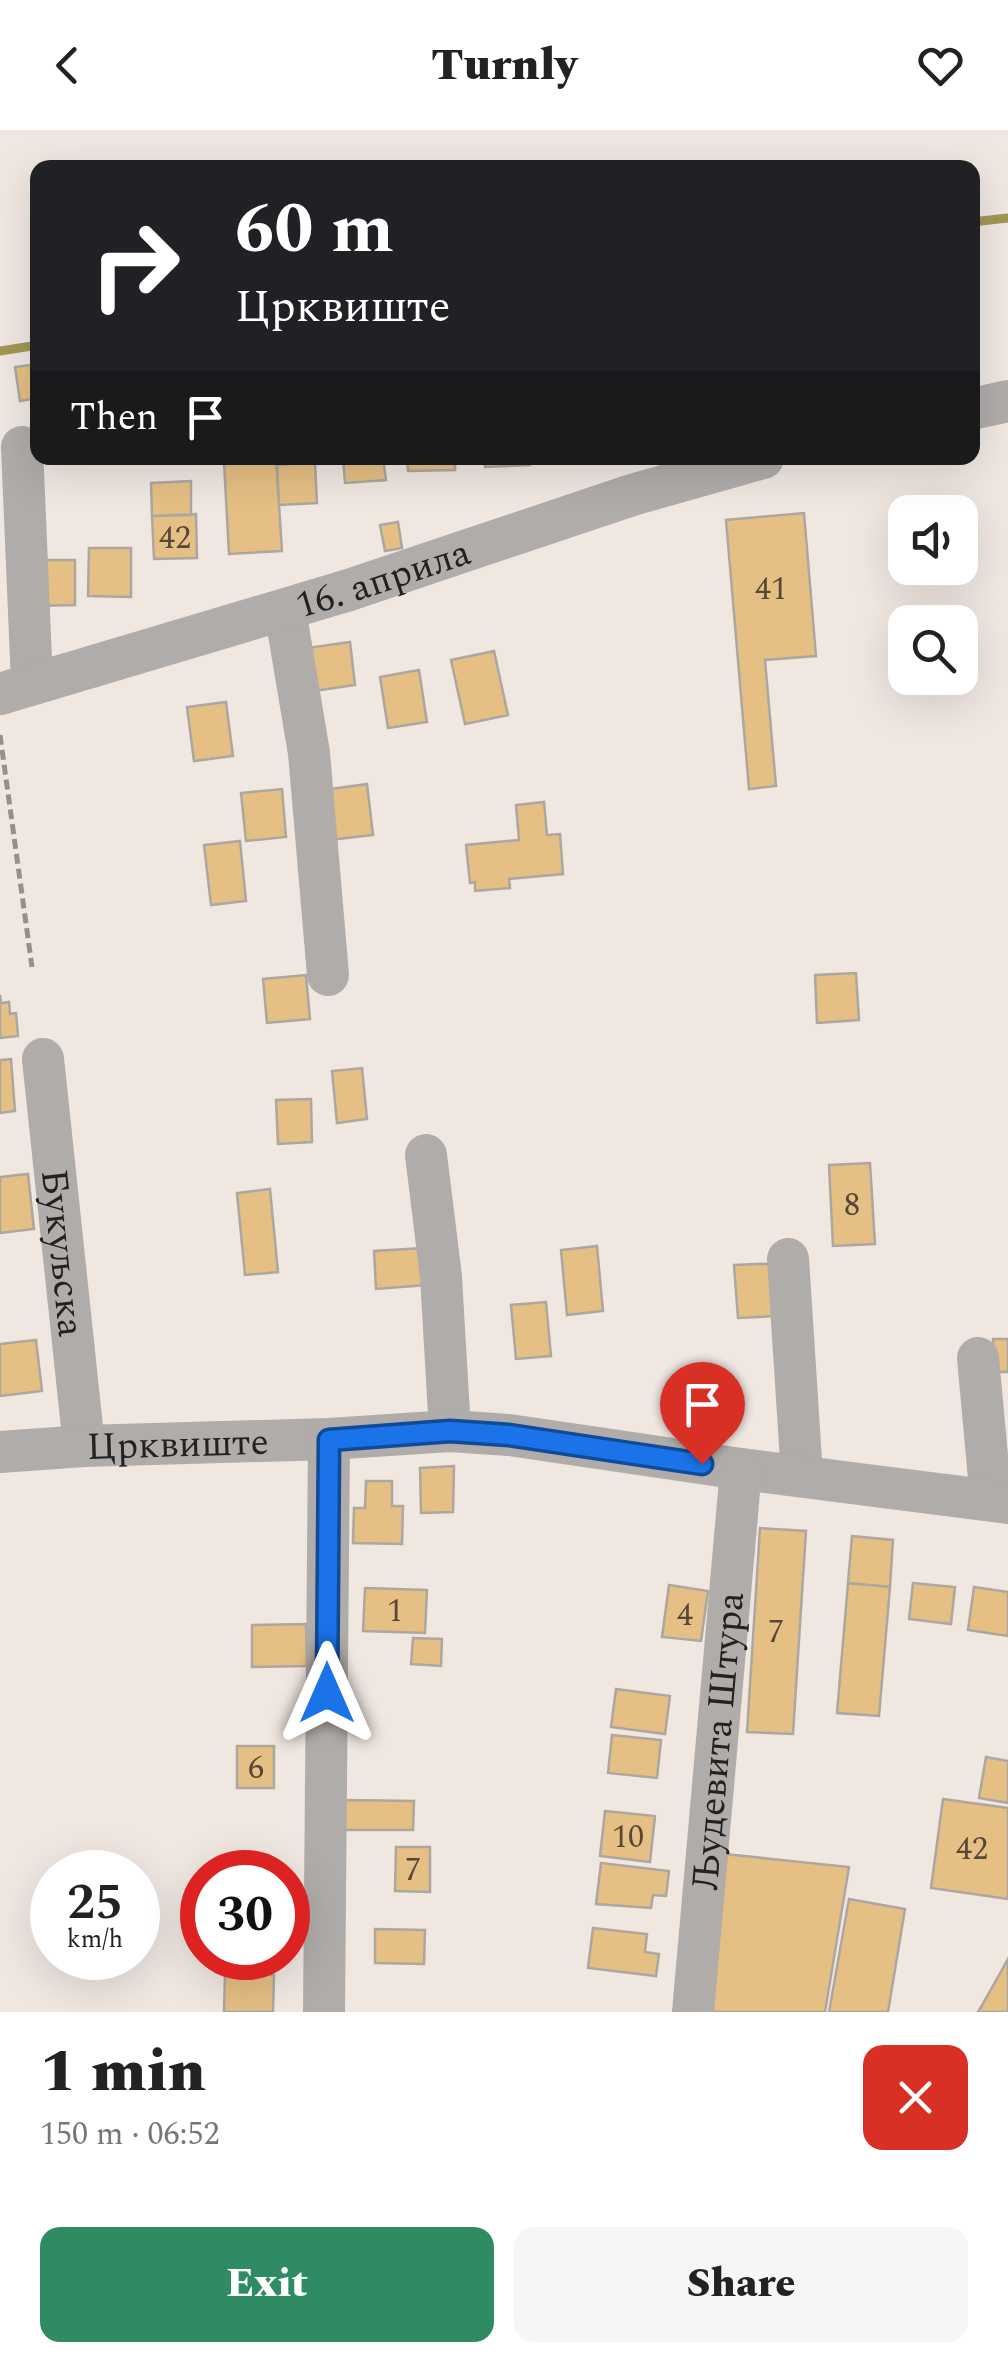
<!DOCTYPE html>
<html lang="en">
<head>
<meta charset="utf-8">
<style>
	:root { --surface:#fff; --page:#f6f6f6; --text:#222; --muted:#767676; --accent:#2e8b62 }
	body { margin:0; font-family:Spectral,serif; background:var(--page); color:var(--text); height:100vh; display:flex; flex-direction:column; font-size:38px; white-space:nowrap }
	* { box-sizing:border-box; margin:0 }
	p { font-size:32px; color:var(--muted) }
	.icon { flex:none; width:55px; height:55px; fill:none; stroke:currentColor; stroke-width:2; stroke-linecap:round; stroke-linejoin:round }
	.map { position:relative; height:1882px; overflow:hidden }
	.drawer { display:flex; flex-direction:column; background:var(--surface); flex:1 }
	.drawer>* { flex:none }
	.hud { position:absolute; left:30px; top:30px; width:950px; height:305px; border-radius:20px; box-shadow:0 10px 40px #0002; background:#202124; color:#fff; overflow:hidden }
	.tools { position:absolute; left:888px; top:365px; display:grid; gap:20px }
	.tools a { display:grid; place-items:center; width:90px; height:90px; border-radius:20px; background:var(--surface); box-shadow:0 10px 40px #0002; font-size:50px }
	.speed { position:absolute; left:30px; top:1720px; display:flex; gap:20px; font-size:50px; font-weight:700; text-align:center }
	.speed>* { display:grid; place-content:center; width:130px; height:130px; border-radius:50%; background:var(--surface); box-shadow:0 10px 40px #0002; line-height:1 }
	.speed small { font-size:25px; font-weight:400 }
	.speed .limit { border:15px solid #d22; background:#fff; color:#111 }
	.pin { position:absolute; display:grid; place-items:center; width:85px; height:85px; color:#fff; margin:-102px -42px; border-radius:50% 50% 50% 0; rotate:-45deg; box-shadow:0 0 10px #0007 }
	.pin .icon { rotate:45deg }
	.me { position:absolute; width:110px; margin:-55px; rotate:0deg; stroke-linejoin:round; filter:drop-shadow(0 0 8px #0008) }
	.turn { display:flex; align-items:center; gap:35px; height:210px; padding:0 40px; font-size:45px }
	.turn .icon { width:130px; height:130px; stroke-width:2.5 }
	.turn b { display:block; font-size:70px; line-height:85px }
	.then { display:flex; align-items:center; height:95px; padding:0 40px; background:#0003; gap:20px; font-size:38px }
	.round { display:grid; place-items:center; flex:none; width:105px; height:105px; border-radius:20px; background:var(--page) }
	.summary { display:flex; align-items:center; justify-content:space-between; height:170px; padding:0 40px }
	h1 { font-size:60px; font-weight:800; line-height:75px }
	.primary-button { display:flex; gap:20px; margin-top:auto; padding:20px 40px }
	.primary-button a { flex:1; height:115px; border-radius:20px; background:var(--accent); color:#fff; font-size:40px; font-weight:800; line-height:115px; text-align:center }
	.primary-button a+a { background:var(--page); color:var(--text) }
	header { display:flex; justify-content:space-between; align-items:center; height:130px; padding:0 40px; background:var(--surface); font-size:45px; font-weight:800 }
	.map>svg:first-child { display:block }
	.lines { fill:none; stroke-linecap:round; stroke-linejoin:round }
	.stream { stroke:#a29655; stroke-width:9 }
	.building { fill:#e5bf84; stroke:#aca79f; stroke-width:2.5 }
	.path { stroke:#96908c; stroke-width:5; stroke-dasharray:10 5; stroke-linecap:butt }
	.minor { stroke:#b0acaa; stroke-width:42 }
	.route-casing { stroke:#114b97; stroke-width:25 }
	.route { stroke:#1a73e8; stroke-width:18 }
	.labels { text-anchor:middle; stroke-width:8; stroke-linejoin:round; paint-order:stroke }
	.number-label { font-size:32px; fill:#544838 }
	.street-label { font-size:38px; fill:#24211f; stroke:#fff }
</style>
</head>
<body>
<header><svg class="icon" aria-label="back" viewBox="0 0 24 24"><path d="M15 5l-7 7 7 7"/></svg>Turnly<svg class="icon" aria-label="heart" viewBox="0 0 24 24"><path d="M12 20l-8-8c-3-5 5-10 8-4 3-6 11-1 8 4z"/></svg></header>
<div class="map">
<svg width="1008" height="1882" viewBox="0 0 1008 1882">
	<rect width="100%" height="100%" fill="#f0e7e1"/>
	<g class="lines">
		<path class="stream" d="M972 92 1008 88
			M0 221 38 215"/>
	</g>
	<path class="building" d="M38 234V268L20 271 15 237Z
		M343 328H383L386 350 345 353Z
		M407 328H455V340L408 341Z
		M484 328H530V335L485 337Z
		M276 329 282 421 229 424 224 332Z
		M315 332 317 373 279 375 277 335Z
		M191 351V385L152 386 151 353Z
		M804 383 816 526 765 530 776 656 749 659 726 390Z
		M196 384 197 428 154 429 152 386Z
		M398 392 402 418 385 421 380 395Z
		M89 418H131V467L88 466Z
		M35 430H75V475L35 476Z
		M350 512 355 555 314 561 308 518Z
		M494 521 508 585 465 594 451 530Z
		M419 540 427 592 388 598 380 547Z
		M226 572 233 626 194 631 187 577Z
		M367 654 373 705 329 710 323 660Z
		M282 659 286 707 246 711 241 663Z
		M544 672 547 705 560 704 563 744 509 749 510 758 475 761V752L470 753 466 715 519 710 516 675Z
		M240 711 246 771 211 775 204 715Z
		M856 843 859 890 817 893 815 845Z
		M306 845 310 889 267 893 263 849Z
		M0 865 1 873 9 872 10 884 16 883 18 906 0 908Z
		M11 929 15 981 0 983V930Z
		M362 938 367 989 337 993 332 941Z
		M311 969 312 1012 278 1014 276 970Z
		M870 1033 875 1114 833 1116 829 1035Z
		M28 1044 34 1099 0 1103V1047Z
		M270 1059 278 1142 245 1145 237 1063Z
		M597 1116 603 1181 567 1185 561 1120Z
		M423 1118 426 1155 376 1159 374 1121Z
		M784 1133 779 1186 738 1188 734 1135Z
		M546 1172 551 1226 516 1229 511 1175Z
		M993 1209H1008V1242H994Z
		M36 1210 42 1261 0 1266V1214Z
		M454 1336 453 1382 421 1383 420 1338Z
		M366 1351H392V1376H403L402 1414 353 1413 354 1378H365Z
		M760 1398 806 1401 793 1604 747 1602Z
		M852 1406 893 1410 890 1457 848 1453Z
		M848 1453 890 1457 879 1586 837 1583Z
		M913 1453 955 1457 951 1494 909 1489Z
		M669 1455 708 1461 701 1511 662 1507Z
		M974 1457 1008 1462V1506L968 1500Z
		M365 1458 427 1460 425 1503 363 1501Z
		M306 1494 307 1536 252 1537V1495Z
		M413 1508 442 1509 441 1536 411 1534Z
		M616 1559 670 1566 665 1604 611 1597Z
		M612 1605 661 1610 657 1648 608 1643Z
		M237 1616H274V1658H237Z
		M986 1627 1008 1631V1673L979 1668Z
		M943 1669 1008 1678V1769L931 1758Z
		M344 1670 414 1671 413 1700H344Z
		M605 1681 655 1686 650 1732 600 1726Z
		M396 1717H430V1762L395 1761Z
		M715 1723 849 1737 825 1882H702Z
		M601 1733 669 1741 666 1766 653 1765 651 1778 596 1774Z
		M849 1769 905 1779 888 1882H829Z
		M593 1798 647 1804 645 1822 659 1824 656 1846 588 1838Z
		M375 1799 425 1800 424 1834 375 1833Z
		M1008 1829V1882H978L981 1877Z
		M225 1843 274 1845 273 1882H224Z"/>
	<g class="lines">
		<path class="path" d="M0 605 32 837"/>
		<g class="minor">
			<path d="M972 279 1008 271"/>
			<path d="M22 317 32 553"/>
			<path d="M285 480 309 623 328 845"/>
			<path id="s1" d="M0 564 349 460 632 365 763 328"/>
			<path id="s2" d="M43 929 84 1316"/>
			<path d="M426 1025 441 1147 450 1301"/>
			<path d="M788 1129 802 1346"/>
			<path d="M978 1228 991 1370"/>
			<path id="s3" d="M0 1322 84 1316 329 1309 450 1301 509 1305 741 1339 1008 1373"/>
			<path d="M324 1882 329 1309"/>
			<path id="s4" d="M693 1882 741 1339"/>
		</g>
	</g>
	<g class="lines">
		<g class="route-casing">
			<path id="route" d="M327 1563 329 1310 450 1301 509 1305 702 1334"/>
		</g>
		<use href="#route" class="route"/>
	</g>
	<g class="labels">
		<g class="number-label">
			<text x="175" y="418">42</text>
			<text x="771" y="469">41</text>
			<text x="852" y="1085">8</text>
			<text x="395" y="1491">1</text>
			<text x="685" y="1495">4</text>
			<text x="776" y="1512">7</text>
			<text x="256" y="1648">6</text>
			<text x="628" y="1717">10</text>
			<text x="972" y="1729">42</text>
			<text x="413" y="1750">7</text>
		</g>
		<g class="street-label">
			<text dy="13" stroke="none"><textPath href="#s1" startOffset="400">16. априла</textPath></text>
			<text dy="13" stroke="none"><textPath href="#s2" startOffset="195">Букуљска</textPath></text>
			<text dy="13" stroke="none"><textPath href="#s3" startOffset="178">Црквиште</textPath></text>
			<text dy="13" stroke="none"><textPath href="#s4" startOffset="272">Људевита Штура</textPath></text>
		</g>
	</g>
</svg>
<div class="tools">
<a><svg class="icon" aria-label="sound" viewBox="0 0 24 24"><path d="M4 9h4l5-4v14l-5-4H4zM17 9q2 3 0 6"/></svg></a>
<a><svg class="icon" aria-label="search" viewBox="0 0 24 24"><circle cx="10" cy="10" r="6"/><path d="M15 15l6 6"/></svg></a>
</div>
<div class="speed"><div>25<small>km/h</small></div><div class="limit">30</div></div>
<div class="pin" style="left:702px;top:1334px;background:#d93025"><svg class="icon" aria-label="arrive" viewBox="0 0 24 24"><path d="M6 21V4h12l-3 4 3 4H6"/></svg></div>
<svg class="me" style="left:327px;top:1563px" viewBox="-20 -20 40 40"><path d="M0-17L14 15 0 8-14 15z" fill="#1a73e8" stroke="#fff" stroke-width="4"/></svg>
<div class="hud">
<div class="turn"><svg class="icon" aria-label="right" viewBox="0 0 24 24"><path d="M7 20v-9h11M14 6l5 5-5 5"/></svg><div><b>60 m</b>Црквиште</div></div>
<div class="then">Then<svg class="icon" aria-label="arrive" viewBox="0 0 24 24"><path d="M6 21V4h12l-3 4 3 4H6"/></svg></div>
</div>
</div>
<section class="drawer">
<div class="summary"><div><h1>1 min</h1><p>150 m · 06:52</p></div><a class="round" style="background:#d93025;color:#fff"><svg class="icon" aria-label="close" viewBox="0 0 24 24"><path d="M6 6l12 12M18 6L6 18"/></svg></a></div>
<div class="primary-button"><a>Exit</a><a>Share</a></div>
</section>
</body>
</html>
